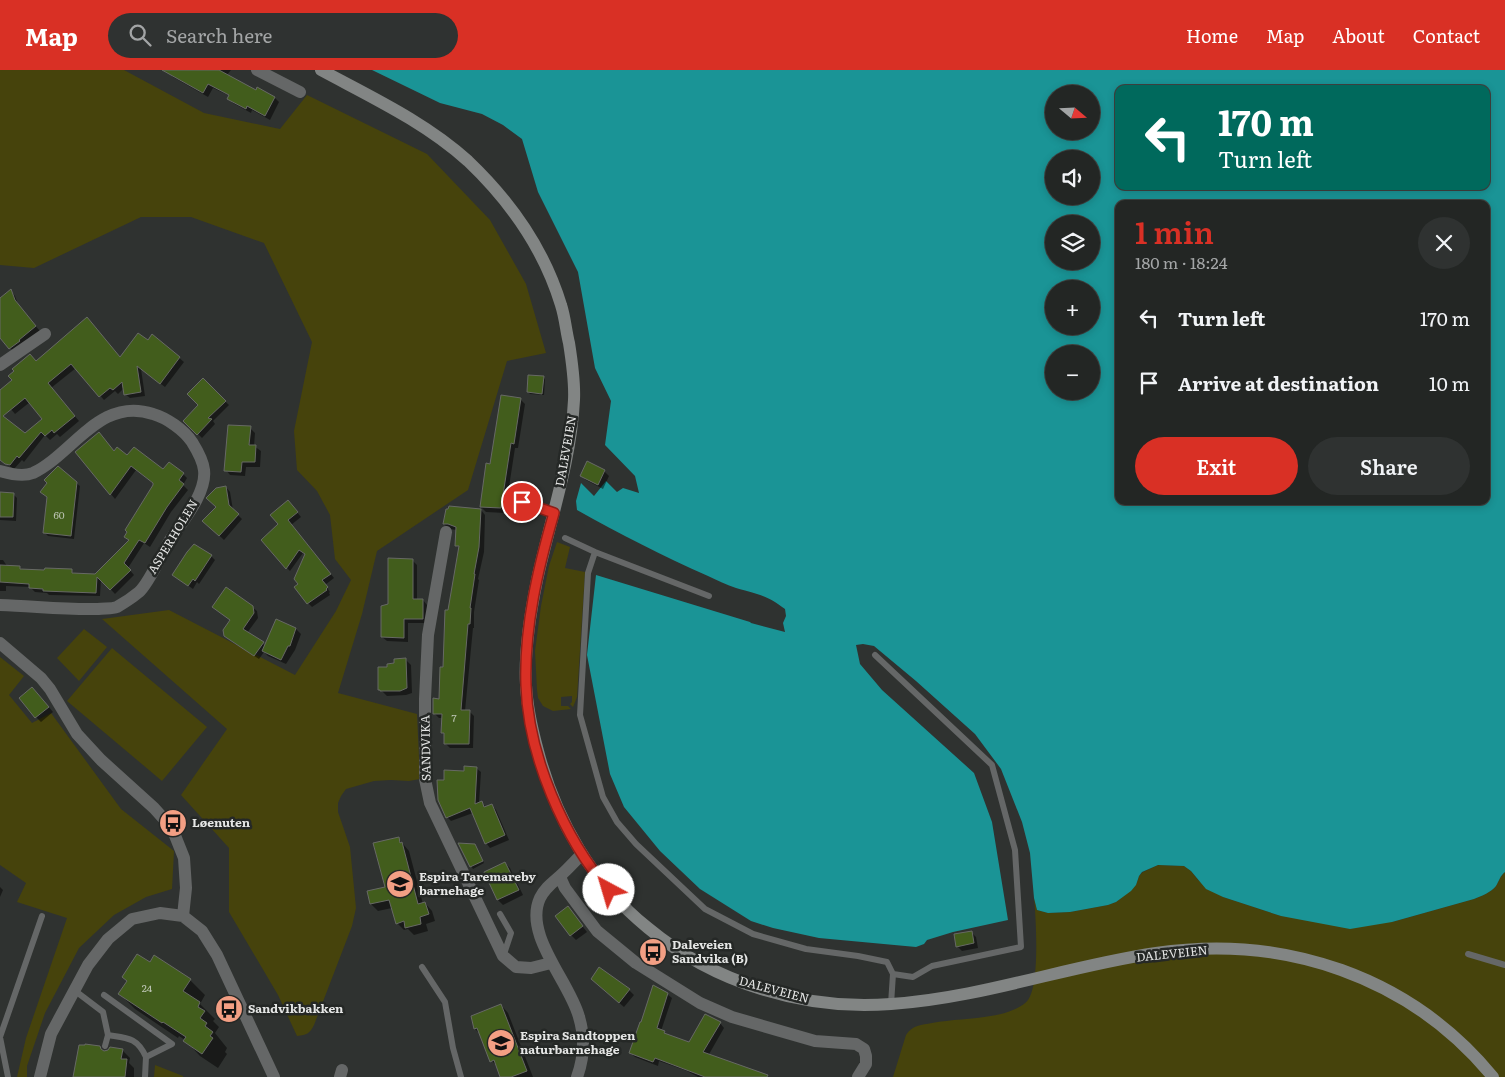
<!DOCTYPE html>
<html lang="en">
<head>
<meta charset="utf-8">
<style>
	:root { --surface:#232624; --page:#2f3231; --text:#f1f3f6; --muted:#a3a5a6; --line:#404341; --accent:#d93025 }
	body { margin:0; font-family:Literata,serif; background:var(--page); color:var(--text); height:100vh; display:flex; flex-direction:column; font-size:19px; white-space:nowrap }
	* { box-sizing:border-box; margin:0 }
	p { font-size:16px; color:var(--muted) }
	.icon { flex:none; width:28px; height:28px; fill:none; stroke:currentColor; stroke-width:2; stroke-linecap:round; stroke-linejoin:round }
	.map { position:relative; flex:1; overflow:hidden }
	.panel { position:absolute; left:1115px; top:130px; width:375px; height:305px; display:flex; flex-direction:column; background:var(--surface); border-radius:10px; box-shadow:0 2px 8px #0003,0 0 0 1px var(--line) }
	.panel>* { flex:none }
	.banner { position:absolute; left:1115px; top:15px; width:375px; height:105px; border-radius:10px; box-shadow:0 2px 8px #0003,0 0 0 1px var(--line); background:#00695c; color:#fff; overflow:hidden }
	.needle { width:32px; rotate:109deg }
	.buttons { position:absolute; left:1045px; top:15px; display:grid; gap:10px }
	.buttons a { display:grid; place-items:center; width:55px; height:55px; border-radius:50%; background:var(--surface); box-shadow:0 2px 8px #0003,0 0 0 1px var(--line); font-size:25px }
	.pin { position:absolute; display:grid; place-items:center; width:42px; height:42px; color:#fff; margin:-21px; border:2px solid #fff; border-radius:50%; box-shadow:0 1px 5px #0007 }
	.me { position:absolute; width:55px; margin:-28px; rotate:321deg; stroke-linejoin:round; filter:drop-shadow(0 0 4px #0008) }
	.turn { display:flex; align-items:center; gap:18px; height:105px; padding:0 20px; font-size:22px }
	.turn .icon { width:65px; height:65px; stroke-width:2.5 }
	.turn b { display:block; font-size:35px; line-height:42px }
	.round { display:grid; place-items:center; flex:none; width:52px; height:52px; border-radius:26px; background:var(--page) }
	.headline { display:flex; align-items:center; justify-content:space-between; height:85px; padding:0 20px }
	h1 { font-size:30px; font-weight:600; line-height:38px; color:var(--accent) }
	.primary-button { display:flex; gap:10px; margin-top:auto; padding:10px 20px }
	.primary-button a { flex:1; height:58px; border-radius:30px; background:var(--accent); color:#fff; font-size:20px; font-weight:600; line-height:58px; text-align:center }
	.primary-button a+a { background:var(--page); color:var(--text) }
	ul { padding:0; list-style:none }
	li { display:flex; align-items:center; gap:15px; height:65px; padding:0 20px }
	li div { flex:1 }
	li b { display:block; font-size:19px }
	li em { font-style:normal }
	header { display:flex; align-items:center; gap:30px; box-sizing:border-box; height:70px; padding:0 25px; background:var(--accent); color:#fff }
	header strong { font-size:24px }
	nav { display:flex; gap:28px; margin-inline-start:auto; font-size:18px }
	.search { width:350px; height:45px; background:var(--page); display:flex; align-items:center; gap:12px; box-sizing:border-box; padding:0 18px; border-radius:28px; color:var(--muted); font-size:19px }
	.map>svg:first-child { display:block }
	.green { fill:#46430c }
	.water { fill:#1a9496; fill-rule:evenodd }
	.shadow { fill:#0007 }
	.building { fill:#425d1c; stroke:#676965; fill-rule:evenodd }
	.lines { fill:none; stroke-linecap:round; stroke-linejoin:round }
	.service { stroke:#656767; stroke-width:6 }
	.minor { stroke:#656767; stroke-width:12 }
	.secondary { stroke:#828584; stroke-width:12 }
	.route-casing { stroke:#8d1f18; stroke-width:12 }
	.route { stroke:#d93025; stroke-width:9 }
	.labels { text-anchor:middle; stroke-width:5; stroke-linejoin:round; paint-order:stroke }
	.number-label { font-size:10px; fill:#bcc4b3 }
	.street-label { font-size:12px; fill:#e5e6e5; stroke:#252826 }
	.poi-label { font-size:12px; font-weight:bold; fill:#e5e6e5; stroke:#252826; text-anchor:start }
</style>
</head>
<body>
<header>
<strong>Map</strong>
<div class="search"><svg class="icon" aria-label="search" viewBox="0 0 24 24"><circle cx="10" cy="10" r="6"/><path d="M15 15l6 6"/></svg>Search here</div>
<nav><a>Home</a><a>Map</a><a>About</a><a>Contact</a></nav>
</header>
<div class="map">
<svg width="1505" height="1007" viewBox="0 0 1505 1007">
	<rect width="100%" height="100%" fill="#2f3230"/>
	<path class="green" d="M0 0H124L204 43 280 59 307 25 427 84 490 150 526 214 546 283 507 291 468 420 377 481 362 544 338 623 417 644 420 709 409 711 391 710 374 711 346 719 341 726 338 733V742L350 777 356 838 352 856 314 955C310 963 307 965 297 966L278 925 229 842V778L181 725 227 659 102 549 169 540 295 605 336 541 351 510 335 489 330 445 317 421 297 400 294 361 312 272 264 173 191 147H141L34 198 0 195Z
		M557 472 570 477 565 498 585 502 577 627 573 637 570 634 572 632V626L561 627V636H568L571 639 553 641 543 636 538 628 537 620 535 581 541 536 549 496Z
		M84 559 107 577 79 611 57 588Z
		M112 578 207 657 162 711 67 631Z
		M0 587 24 606 9 625 32 653 51 643 121 739 174 781 172 819 146 827 114 845 79 878 45 943 27 996V1007H17L26 968 67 848 17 832 26 813 0 795Z
		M1158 795 1184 796 1191 801 1198 810 1223 827 1281 846 1392 852 1474 829C1482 826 1491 822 1496 816 1499 811 1500 806 1505 802V1007H893L906 965C912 955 922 955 932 953 954 949 981 949 1001 944 1009 942 1023 937 1028 930 1040 914 1036 848 1034 828L1037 840 1048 843 1070 842 1108 835 1116 832 1136 815 1139 806 1143 802Z
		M155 995 183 1006V1007H154Z"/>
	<path class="water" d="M372 0H1505V802C1500 806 1499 811 1496 816 1491 822 1482 826 1474 829L1392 852 1350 859 1281 846 1223 827 1206 819 1191 801 1184 796 1158 795 1142 802 1139 806 1136 815 1131 821 1116 832 1108 835 1070 842 1048 843 1037 840 1034 828 1030 783 1022 752 1001 699 975 664 916 611 874 576 863 574 856 575 860 594 882 620 974 703 992 752 1008 850 953 862 927 870 924 874 916 877 819 868 773 858 751 851 700 819 660 781 624 737 610 704 587 585 596 505 750 552 751 553 785 562 783 553 786 546 785 539C767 525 757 524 736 518 727 515 717 510 708 506 663 486 620 464 577 440L576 431 581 413 594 426 606 411 617 422 623 418 639 423 635 406 605 375 611 331 595 298 578 202 538 122 522 69 503 55 482 44 440 33ZM1119 19H1486V116H1119ZM1054 24H1091V61H1054ZM1054 89H1091V126H1054ZM1119 134H1486V431H1119ZM1054 154H1091V191H1054ZM1054 219H1091V256H1054ZM1054 284H1091V321H1054Z"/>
	<path class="shadow" d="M170 0H231L227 5 256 21 257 19 275 28 279 32 270 50 252 40 251 43 233 33 229 29 230 26 213 18 208 27 173 7 169 3Z
		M11 221 15 226 19 237 40 261 15 283 0 267V229Z
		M153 266 184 292 165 317 141 299 145 326 130 328 125 324 124 318 118 324 115 321 104 330 76 298 51 318 79 351 60 367 57 364 50 370 45 365 24 392 22 390 14 399 0 390V349L25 365 44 349 30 332 15 344 0 326V322L37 292 121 289 148 272Z
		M543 307 545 309 544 325 530 324 528 322Z
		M203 310 229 335 213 351 215 354 202 368 185 351 200 335Z
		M520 329 525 334 518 378H515L505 443 486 442 481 437 491 395Z
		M250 358 255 363 254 376 261 381 260 397H246L245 406 230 405 226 400Z
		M76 382H115L164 401 183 404 187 408 183 415 188 420 171 442 150 477 144 473 128 498 134 505 115 524 101 509 100 526 49 525 47 523 35 522 30 517 6 516V521H0V490H3L7 496 19 497 23 500 71 501 75 504 96 505 130 471 126 467 154 414 136 400 115 429Z
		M604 401 609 406 603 419 586 410 581 406Z
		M76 413 80 416 74 469 48 466 44 462 48 428Z
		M226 417 230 422 233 440 242 449 224 470 204 451 217 437Z
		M0 424H13L17 428 16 451 0 450Z
		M292 436 301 447 291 455 334 508 325 515 330 522 329 523 330 525 312 537 308 533 299 514 306 485 303 483 290 501 287 498 279 455Z
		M447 440H481L485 445 484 482 478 509 479 510 474 542V558H473L465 641H469L474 646 473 678H450L445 673 446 665 443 662V648H439L434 643 440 630 449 541 460 478 456 475 457 460 449 459 444 454Z
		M211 486 215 490 199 514 197 512 193 519 173 505Z
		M412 490 417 495V530H423L427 535V553H408V572L387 571 382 567 389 535Z
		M252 537 257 541 258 548 247 563 266 576 296 559 301 564 295 580 286 594 268 586 264 582 259 589 229 569Z
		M406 590 411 595 412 623 406 625 387 626 380 619Z
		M37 623 53 642 41 652 36 647Z
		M476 698 481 702 479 733 481 732 486 737 492 735 496 740 509 770 490 778 486 773 473 743 451 751 447 747 445 711Z
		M398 768 409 781 423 834 425 833 432 841 435 851 426 854 428 861 414 865 408 859 404 860 397 853 392 838 378 841 371 834 386 818Z
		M476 777 484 793 473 799 471 796Z
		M505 793 510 798 523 825 503 835 498 830 485 803Z
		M0 817 3 820 0 827Z
		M568 838 587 862 576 870 571 865Z
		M971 862 976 867 978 878 962 881 957 876Z
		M150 893 190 910 205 925 200 934 215 949 213 951 219 957 215 963 227 978 225 982 227 984 218 998 200 986 185 970 179 966 178 968 135 939 120 924Z
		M597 914 629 920 634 925 624 937Z
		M667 924 672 928 661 961 668 966 689 974 720 953 724 958 708 986 764 1007H698L687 1001 659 991 658 996 635 987 630 983Z
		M501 935 508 943 533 1007H502L498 997 492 991 481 965 475 959 472 946Z
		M100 977 105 982 122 980 130 988 129 993 134 998V1007H74Z"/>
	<path class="building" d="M162 0H219L256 20 257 17 275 27 265 46 247 36 246 39 227 29 229 25 208 14 203 23Z
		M11 219 15 230 36 256 19 270 20 271 9 279 0 268V228Z
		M87 247 120 287 138 263 148 270 152 264 180 287 160 314 137 296 141 322 124 325 122 312 113 320 110 318 99 327 71 294 48 313 75 346 54 363 52 360 45 366 41 362 19 388 17 386 10 395 5 394 0 390V320L12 310 8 306 14 301 12 299 30 284 36 291ZM25 328 42 349 25 363 3 346Z
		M528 305 544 306 542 324 527 322Z
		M203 308 226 331 208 348 212 349 197 365 183 351 198 335 187 324Z
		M501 325 521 328 514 374 511 373 501 438 480 437 486 393 490 394Z
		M228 355 251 356 249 375H256L255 392H242L241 402 224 401Z
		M99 362 114 381 117 377 127 385 134 377 163 399 169 392 184 403 179 410 184 414 167 437 145 473 139 470 124 493 131 500 110 520 97 507 96 523 43 521V519L29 518V514L0 512V495L20 496V499L44 500 45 498 72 499V503L95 504 129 470 124 467 127 462 125 460 153 415V413L131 396 110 425 75 382Z
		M587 391 605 400 598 415 580 406Z
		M58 396 77 412 71 466 43 463 47 427 40 422 47 413 44 410Z
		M226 416 229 435 239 444 219 466 202 451 216 437 206 428 216 418Z
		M0 422 14 423 13 447H0Z
		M288 430 298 442 288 450 331 504 322 510 328 517 326 519 327 520 307 534 294 517 298 514 294 509 305 484 299 480 286 499 261 470 278 454 270 445Z
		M449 436 481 439 479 477 474 504H475L470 538H471L470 554H468L461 640H470L469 674H444V663H441L442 644H433V628L439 629 440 597H443L445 540H448L459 476H455L456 457 448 454H443L446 439H448Z
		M194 474 212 485 195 511 193 509 188 516 172 505 187 482Z
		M388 488 413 489V529H423V549H404V568L381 567V536L388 534Z
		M226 517 253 536 254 543 243 559 264 572 254 586 224 566 223 560 230 550 212 537Z
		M276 549 296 558 290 576H288L281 590 262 581Z
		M406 588 407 618 400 621H380V620H378V597H387V594L394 593V589Z
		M32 617 49 637 35 648 19 628Z
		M464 696 477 697 475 734 482 731 484 737 492 734 505 765 485 774 470 738 446 748 438 730 437 710H444V700L464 701Z
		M399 767 400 773 402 772 418 834 425 832 429 844 420 847 421 854 405 858 404 851 396 854 389 830 370 834 367 821 385 817 373 773Z
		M458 773 475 774 483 791 470 797Z
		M505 792 519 820 497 830 484 802Z
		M568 836 583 856 570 866 555 846Z
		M972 861 974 873 956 877 954 864Z
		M137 884 150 892 154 885 191 909 183 921 200 932 198 937 205 941 200 948 207 953 205 956 213 962 210 966 213 968 202 984 183 971 186 967 163 952 162 953 118 924 127 911 122 907Z
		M599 897 630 919 619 933 591 909Z
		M653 915 668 923 657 958 665 961 664 963 689 972 705 944 721 952 703 982 768 1005 767 1007H705L655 988 653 992 629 983 640 952H641Z
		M501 934 527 1001 511 1007H500L494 990 490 992 477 958 474 959 471 946Z
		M85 974 100 976 101 979 104 981 108 980 110 977 123 979 121 989H127L125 1007H73L79 975H85Z"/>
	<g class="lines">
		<path class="service" d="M522 432 554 443
			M565 468 595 482 709 526
			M595 482 588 503 580 645 603 727 617 752 636 774 705 839 753 864 806 879 858 886 887 892 893 904 891 934
			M875 585 992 695 1015 780 1021 877 932 896 913 907 893 904
			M500 844 511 863 504 884
			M1468 884 1505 895
			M422 897 445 932 453 978 461 1007
			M74 920 103 942 108 965 105 976
			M104 925 172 974 146 987C137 967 127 968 108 965
			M8 1007 0 967 42 846
			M145 1007 146 987"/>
		<path class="minor" d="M257 0 300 22
			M0 295 45 264
			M0 401C10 404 23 407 33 403 73 384 100 326 153 344 167 348 184 360 192 372 197 380 203 391 204 400 207 423 182 452 170 470 163 482 148 515 139 522 133 527 124 533 117 537 112 539 104 538 98 539 66 540 33 536 0 535
			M446 462 428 565 425 629V709L430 733 503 886 516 897 531 898 551 893
			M0 573 41 608 50 619 77 664 101 690 154 738 172 758 184 788 186 818 183 846
			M560 807 565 818 597 861 636 893 700 933 732 947 815 971 856 974 864 979 866 986V994L858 1007
			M40 1007 51 964 88 895 108 869 132 849 160 843 183 846 202 861 217 885 274 1007
			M340 1007 342 1000
			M577 1007C584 988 585 967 579 947 570 912 523 865 540 828 545 818 552 813 560 806 568 799 575 791 582 784"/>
		<path class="secondary" d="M321 0C371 27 425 52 468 91 510 131 544 179 561 235 565 247 566 261 569 273 572 292 575 311 574 330 571 392 550 450 537 510 530 544 524 580 526 615 527 637 532 659 538 681 556 750 592 813 648 858 714 913 805 941 891 934 981 928 1067 896 1156 883 1284 864 1410 906 1493 1007"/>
	</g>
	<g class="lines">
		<g class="route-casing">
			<path id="route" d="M522 432 554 443C538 498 524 557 526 615 528 685 564 769 609 820"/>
		</g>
		<use href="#route" class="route"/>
	</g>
	<defs>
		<g id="bus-disc" transform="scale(1.4375)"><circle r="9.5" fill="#f39f84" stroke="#252826"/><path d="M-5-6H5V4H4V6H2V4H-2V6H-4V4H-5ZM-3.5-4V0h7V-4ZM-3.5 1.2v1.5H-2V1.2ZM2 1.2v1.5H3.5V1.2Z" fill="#111"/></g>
		<g id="school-disc" transform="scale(1.4375)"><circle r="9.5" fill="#f39f84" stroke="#252826"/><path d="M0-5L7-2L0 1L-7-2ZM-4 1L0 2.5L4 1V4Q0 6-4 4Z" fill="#111"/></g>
	</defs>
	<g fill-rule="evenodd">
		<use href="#bus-disc" x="173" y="753"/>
		<use href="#school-disc" x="400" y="814"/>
		<use href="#bus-disc" x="653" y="882"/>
		<use href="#bus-disc" x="229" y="939"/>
		<use href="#school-disc" x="501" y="973"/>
	</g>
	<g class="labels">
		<g class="number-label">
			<text x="59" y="449">60</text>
			<text x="454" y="652">7</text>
			<text x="147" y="922">24</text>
		</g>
		<g class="street-label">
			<text transform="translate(566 381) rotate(-80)" y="4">DALEVEIEN</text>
			<text transform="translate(173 467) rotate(-59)" y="4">ASPERHOLEN</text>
			<text transform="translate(426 678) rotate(-91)" y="4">SANDVIKA</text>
			<text transform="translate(1172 884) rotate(-6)" y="4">DALEVEIEN</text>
			<text transform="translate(774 920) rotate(15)" y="4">DALEVEIEN</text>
		</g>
		<g class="poi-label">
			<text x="192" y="757">Løenuten</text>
			<text x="419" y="811">Espira Taremareby<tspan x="419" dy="14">barnehage</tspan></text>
			<text x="672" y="879">Daleveien<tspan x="672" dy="14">Sandvika (B)</tspan></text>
			<text x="248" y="943">Sandvikbakken</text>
			<text x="520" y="970">Espira Sandtoppen<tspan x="520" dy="14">naturbarnehage</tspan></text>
		</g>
	</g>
</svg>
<div class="buttons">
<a><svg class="needle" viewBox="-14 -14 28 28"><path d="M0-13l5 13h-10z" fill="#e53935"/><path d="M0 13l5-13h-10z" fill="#a3a5a6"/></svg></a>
<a><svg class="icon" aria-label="sound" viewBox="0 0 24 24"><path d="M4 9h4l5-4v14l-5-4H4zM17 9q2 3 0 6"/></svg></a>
<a><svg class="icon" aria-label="layers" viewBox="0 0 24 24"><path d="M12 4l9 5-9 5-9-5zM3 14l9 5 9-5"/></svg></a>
<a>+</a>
<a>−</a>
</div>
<div class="pin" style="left:522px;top:432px;background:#d93025"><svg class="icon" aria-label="arrive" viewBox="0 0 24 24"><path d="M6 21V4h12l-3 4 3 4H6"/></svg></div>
<svg class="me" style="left:609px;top:820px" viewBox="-20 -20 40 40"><circle r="19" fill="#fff"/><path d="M0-13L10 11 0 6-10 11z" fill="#d93025"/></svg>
<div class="banner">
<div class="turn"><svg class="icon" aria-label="left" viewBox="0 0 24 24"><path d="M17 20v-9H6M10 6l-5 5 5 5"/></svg><div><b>170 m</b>Turn left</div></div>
</div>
<section class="panel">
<div class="headline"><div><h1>1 min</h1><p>180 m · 18:24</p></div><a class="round"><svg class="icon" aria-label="close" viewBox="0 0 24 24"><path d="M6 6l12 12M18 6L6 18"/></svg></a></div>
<ul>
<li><svg class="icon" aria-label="left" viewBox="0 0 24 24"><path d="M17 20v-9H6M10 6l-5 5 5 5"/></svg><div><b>Turn left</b></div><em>170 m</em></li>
<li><svg class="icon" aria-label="arrive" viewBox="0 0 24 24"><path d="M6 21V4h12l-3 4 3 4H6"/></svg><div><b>Arrive at destination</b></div><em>10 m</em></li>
</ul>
<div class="primary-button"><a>Exit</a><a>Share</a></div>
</section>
</div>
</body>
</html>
